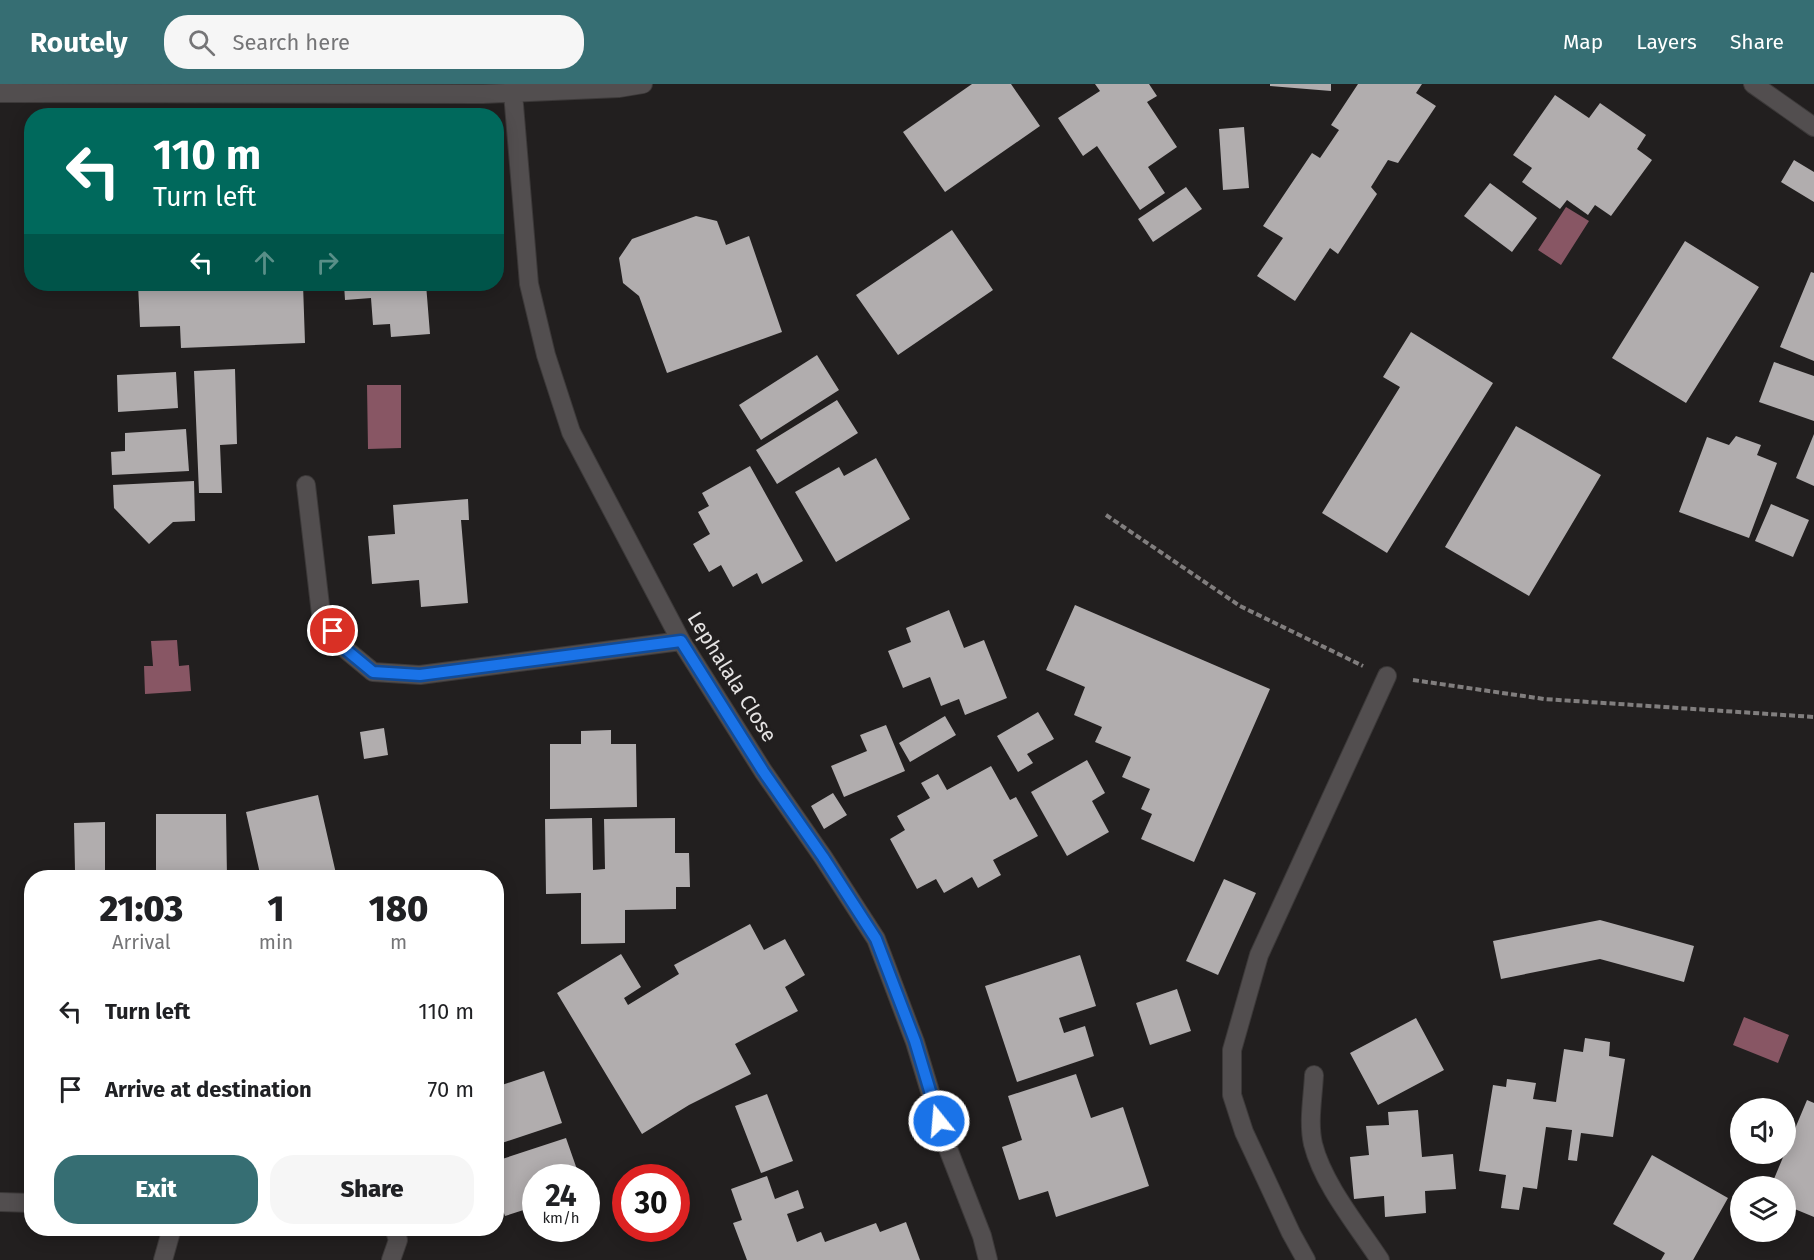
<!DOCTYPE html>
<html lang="en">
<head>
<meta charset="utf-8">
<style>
	:root { --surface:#fff; --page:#f6f6f6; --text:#202124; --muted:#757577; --accent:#366e73 }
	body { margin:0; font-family:"Fira Sans",sans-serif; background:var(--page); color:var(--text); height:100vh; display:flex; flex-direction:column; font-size:22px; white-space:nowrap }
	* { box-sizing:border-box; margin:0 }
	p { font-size:20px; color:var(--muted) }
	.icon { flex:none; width:33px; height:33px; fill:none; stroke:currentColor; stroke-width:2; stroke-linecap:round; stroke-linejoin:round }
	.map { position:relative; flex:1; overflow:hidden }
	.drawer { position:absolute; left:24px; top:786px; width:480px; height:366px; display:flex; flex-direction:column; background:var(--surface); border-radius:24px; box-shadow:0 3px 15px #0003 }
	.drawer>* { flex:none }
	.top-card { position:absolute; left:24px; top:24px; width:480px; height:183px; border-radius:24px; box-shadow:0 3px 15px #0003; background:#00695c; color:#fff; overflow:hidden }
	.fabs { position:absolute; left:1730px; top:1014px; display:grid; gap:12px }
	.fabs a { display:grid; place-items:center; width:66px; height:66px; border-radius:50%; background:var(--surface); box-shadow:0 3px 15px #0003; font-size:30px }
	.speed { position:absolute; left:522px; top:1080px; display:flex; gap:12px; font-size:30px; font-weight:700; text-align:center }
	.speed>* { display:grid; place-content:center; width:78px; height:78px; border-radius:50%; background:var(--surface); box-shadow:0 3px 15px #0003; line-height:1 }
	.speed small { font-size:15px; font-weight:400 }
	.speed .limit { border:9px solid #d22; background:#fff; color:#111 }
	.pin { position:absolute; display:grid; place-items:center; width:51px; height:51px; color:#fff; margin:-26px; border:3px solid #fff; border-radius:50%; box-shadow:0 2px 6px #0007 }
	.me { position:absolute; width:66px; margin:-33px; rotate:343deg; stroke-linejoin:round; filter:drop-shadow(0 0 4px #0008) }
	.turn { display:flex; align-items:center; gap:21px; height:126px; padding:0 30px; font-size:27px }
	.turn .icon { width:78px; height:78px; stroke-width:2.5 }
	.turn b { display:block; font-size:42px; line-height:51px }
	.lanes { display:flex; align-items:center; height:57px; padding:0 30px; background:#0003; justify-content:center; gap:30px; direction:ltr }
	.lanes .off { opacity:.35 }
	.eta { display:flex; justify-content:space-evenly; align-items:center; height:102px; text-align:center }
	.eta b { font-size:36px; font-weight:800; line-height:42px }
	.action { display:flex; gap:12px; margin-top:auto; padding:12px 30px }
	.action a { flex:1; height:69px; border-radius:24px; background:var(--accent); color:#fff; font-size:24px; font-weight:800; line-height:69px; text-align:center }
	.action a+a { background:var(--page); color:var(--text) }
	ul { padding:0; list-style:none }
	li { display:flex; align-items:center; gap:18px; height:78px; padding:0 30px }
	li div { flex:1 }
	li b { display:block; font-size:22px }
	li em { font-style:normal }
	header { display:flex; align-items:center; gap:36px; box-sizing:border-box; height:84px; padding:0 30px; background:var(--accent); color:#fff }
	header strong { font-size:28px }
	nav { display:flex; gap:33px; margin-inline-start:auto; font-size:21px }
	.search { width:420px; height:54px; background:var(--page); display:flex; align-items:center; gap:15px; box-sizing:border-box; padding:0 21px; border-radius:24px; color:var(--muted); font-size:22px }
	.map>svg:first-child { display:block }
	.water { fill:#885664 }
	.building { fill:#b1adae }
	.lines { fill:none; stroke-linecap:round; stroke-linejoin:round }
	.lane-casing { stroke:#3c3939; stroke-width:20 }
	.street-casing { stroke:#3c3939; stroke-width:20 }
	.path { stroke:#817e7e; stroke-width:4; stroke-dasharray:6 3; stroke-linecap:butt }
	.lane { stroke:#524e4f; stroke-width:18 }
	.street { stroke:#524e4f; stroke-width:18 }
	.route-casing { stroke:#114b97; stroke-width:15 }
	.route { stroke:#1a73e8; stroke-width:10 }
	.labels { text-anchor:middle; stroke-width:6; stroke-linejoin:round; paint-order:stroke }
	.street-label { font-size:21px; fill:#e5e3e3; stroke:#221f1f }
</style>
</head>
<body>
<header>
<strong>Routely</strong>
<div class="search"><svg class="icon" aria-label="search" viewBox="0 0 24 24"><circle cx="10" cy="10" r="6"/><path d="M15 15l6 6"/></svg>Search here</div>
<nav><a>Map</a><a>Layers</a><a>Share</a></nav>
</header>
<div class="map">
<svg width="1814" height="1176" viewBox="0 0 1814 1176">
	<rect width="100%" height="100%" fill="#221f1f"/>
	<path class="water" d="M1566 123 1589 137 1561 181 1538 166Z
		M367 301H401V364L368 365Z
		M177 556 179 582 189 581 191 607 145 610 144 582H153L151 557Z
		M1744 933 1789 951 1778 979 1733 961Z"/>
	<path class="building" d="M972 0H1011L1040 42 945 108 903 48Z
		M1095 0H1149L1157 12 1147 18 1177 63 1148 83 1165 109 1140 126 1097 62 1083 72 1058 34 1100 7Z
		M1270 0H1331V7L1270 2Z
		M1358 0H1422L1416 9 1436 22 1398 79 1388 76 1371 103 1377 110 1338 170 1330 164 1295 217 1257 192 1283 154 1263 142 1312 69 1320 74 1339 46 1331 41Z
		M1555 11 1589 34 1600 19 1646 51 1637 65 1652 76 1611 132 1595 121 1588 131 1567 116 1560 125 1522 98 1532 84 1513 71Z
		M1244 43 1249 104 1223 106 1219 45Z
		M1794 76 1814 88V118L1781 98Z
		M1490 99 1537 134 1512 168 1464 132Z
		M1186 103 1202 125 1153 158 1138 135Z
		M696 132 717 137 726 161 749 152 782 248 667 289 639 212 623 199 619 174 632 155Z
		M952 146 993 206 898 271 856 211Z
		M1685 157 1759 203 1686 319 1612 274Z
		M1811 188 1814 189V277L1780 263Z
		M138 200H303L305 259 181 264 180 242 140 243Z
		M344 200H426L430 250 391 253 390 240 373 241 371 214 345 216Z
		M1411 248 1493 299 1387 469 1322 429 1400 303 1383 293Z
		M817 271 839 306 761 356 739 321Z
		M1774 278 1814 292V337L1759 318Z
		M235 285 237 360 220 361 222 409H199L194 287Z
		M176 288 178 324 118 328 117 291Z
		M837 316 858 349 777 400 756 366Z
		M1516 342 1601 391 1529 512 1445 463Z
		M186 345 189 387 112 391 111 368 125 367V349Z
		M1814 350V402L1796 394Z
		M1736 352 1761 361 1757 371 1777 379 1749 454 1679 428 1707 353 1729 361Z
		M876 374 910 435 836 478 795 408 839 383 844 392Z
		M750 382 803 477 762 500 757 489 733 503 721 481 709 488 693 460 710 450 698 428 709 422 702 409Z
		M194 397 195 437 173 438 149 460 114 424 113 401Z
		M468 415 469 436H461L468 519 421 523 419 496 372 500 368 452 395 450 393 421Z
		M1771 420 1809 436 1793 473 1755 457Z
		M1075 521 1270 605 1194 778 1141 755 1152 730 1141 725 1150 705 1122 693 1131 673 1095 658 1102 643 1074 631 1085 603 1046 586Z
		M949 526 964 564 984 556 1007 614 965 631 959 615 941 622 930 593 903 604 888 567 911 558 906 544Z
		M1038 628 1054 655 1027 670 1033 679 1018 688 997 652Z
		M945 632 956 651 910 678 899 659Z
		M886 641 905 687 844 713 831 682 867 667 860 651Z
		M384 644 388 671 364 675 360 648Z
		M611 646V660H636L637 723 550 725V660H581V647Z
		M1087 676 1105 709 1092 717 1109 748 1067 772 1031 708Z
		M991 682 1010 716 1016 713 1038 752 993 776 1001 791 978 804 972 793 944 809 936 795 917 805 890 755 905 746 897 732 930 714 921 699 938 690 947 706Z
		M833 709 847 731 824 745 811 722Z
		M318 711 337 794H261L246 728Z
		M156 730H226L227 794H156Z
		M592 734 593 786 605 785 604 735 675 734V769H689L690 803H676V825L625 826V859L581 860V809L546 810 545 735Z
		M105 738V786L75 787 74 739Z
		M1224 795 1256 809 1218 891 1186 877Z
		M1600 836 1694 862 1684 898 1600 875 1501 895 1493 857Z
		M750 840 764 866 785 855 805 891 785 903 798 927 735 960 751 990 689 1021 642 1050 557 909 621 870 641 903 624 914 628 921 679 890 674 881Z
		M1080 871 1096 922 1059 934 1064 949 1085 942 1094 972 1017 998 985 902Z
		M1177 905 1191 947 1150 961 1136 919Z
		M1416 934 1444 986 1378 1021 1350 969Z
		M1585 954 1610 958 1609 972 1625 975 1613 1053 1581 1049 1577 1077 1568 1076 1572 1046 1546 1043 1537 1105 1523 1103 1519 1126 1501 1124 1506 1091 1479 1087 1493 1001 1506 1003 1507 995 1536 999 1533 1015 1556 1018 1564 965 1583 968Z
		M544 987 562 1039 496 1061V1003Z
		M1076 990 1091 1034 1123 1023 1149 1102 1056 1133 1048 1107 1019 1116 1002 1063 1022 1056 1008 1012Z
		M767 1010 793 1077 761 1089 735 1022Z
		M1807 1016 1814 1019V1133L1785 1121V1102H1771Z
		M1418 1026 1422 1073 1453 1070 1456 1105 1425 1107 1426 1129 1385 1133 1384 1112 1354 1115 1350 1073 1369 1071 1366 1042 1389 1041 1388 1028Z
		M566 1054 580 1094H536V1122L505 1132 496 1107V1077Z
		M1652 1071 1728 1114 1693 1176H1661L1665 1169 1613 1140Z
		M767 1092 775 1115 798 1106 804 1124 787 1130 797 1158 821 1148 825 1158 876 1139 880 1148 906 1138 920 1176H747L733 1139 742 1136 731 1105Z"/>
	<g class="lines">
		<g class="lane-casing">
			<path id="lane" d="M1314 991C1313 1013 1308 1038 1313 1060 1323 1100 1357 1141 1380 1176
				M0 1118 32 1119
				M163 1176 172 1144
				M391 1176 398 1156 394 1144"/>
		</g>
		<g class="street-casing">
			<path id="street" d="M1753 0 1814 43
				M0 9 483 10 619 4 643 0
				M513 9 529 200 546 271 571 348 681 557 763 687 823 773 876 855 915 958 945 1057 982 1152 988 1176
				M306 401 321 530 344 564 373 588 420 591 681 557
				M1306 1176 1291 1149 1244 1048 1232 1011V966L1259 871 1387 592"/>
		</g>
		<path class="path" d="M1106 431 1240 522 1363 582
			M1413 596 1544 615 1814 633"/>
		<use href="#lane" class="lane"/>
		<use href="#street" class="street"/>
	</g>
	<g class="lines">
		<g class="route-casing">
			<path id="route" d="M333 547 344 564 373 588 420 591 681 557 763 687 823 773 876 855 915 957 939 1037"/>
		</g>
		<use href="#route" class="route"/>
	</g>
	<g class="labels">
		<g class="street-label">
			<text transform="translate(732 593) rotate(58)" y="7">Lephalala Close</text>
		</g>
	</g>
</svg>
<div class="fabs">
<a><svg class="icon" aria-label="sound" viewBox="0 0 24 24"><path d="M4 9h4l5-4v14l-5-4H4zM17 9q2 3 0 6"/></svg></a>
<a><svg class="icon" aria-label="layers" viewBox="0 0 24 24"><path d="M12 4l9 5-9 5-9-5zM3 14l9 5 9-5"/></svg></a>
</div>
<div class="speed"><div>24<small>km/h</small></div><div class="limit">30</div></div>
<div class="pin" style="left:333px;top:547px;background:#d93025"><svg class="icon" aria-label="arrive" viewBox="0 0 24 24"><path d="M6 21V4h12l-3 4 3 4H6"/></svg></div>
<svg class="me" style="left:939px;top:1037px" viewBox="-20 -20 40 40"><circle r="17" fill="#1a73e8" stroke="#fff" stroke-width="3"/><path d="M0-11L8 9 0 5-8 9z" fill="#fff"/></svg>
<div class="top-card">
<div class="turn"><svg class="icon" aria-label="left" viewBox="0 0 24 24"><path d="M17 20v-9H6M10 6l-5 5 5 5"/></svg><div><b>110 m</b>Turn left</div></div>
<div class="lanes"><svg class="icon" aria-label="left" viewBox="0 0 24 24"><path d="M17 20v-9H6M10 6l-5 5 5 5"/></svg><svg class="icon off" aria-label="ahead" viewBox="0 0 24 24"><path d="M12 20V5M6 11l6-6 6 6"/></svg><svg class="icon off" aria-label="right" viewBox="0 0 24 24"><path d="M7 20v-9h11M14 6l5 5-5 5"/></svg></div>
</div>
<section class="drawer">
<div class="eta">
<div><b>21:03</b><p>Arrival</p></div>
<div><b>1</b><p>min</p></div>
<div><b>180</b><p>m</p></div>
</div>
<ul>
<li><svg class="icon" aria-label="left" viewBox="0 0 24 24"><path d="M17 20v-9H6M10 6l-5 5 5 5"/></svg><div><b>Turn left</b></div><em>110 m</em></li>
<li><svg class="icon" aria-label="arrive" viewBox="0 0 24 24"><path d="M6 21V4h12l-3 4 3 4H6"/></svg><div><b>Arrive at destination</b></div><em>70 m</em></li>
</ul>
<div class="action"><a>Exit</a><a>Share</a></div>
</section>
</div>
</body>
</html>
